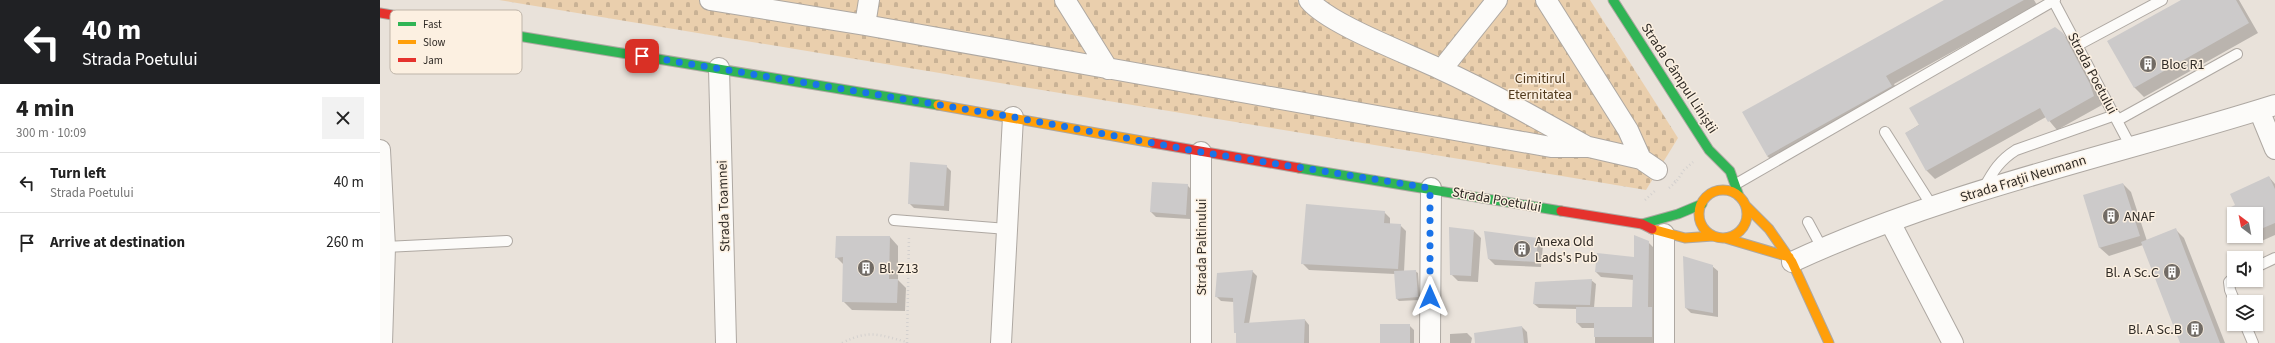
<!DOCTYPE html>
<html lang="en">
<head>
<meta charset="utf-8">
<style>
	:root { --surface:#fff; --page:#f2f2f2; --text:#222; --muted:#767676; --line:#e0e0e0 }
	body { margin:0; font-family:"Source Sans 3",sans-serif; background:var(--page); color:var(--text); height:100vh; display:flex; flex-direction:column; font-size:15px; white-space:nowrap }
	* { box-sizing:border-box; margin:0 }
	p { font-size:13px; color:var(--muted) }
	.icon { flex:none; width:22px; height:22px; fill:none; stroke:currentColor; stroke-width:2; stroke-linecap:round; stroke-linejoin:round }
	.map { position:relative; flex:1; overflow:hidden }
	.panel { display:flex; flex-direction:column; background:var(--surface); width:380px }
	.panel>* { flex:none }
	.top-card { background:#202124; color:#fff; overflow:hidden }
	.needle { width:26px; rotate:328deg }
	.buttons { position:absolute; left:1847px; top:207px; display:grid; gap:8px }
	.buttons a { display:grid; place-items:center; width:36px; height:36px; border-radius:0px; background:var(--surface); box-shadow:0 1px 3px #0004; font-size:20px }
	.pin { position:absolute; display:grid; place-items:center; width:34px; height:34px; color:#fff; margin:-17px; border-radius:8px; box-shadow:0 2px 6px #0006 }
	.me { position:absolute; width:44px; margin:-22px; rotate:0deg; stroke-linejoin:round; filter:drop-shadow(0 0 3px #0008) }
	.turn { display:flex; align-items:center; gap:14px; height:84px; padding:0 16px; font-size:18px }
	.turn .icon { width:52px; height:52px; stroke-width:2.5 }
	.turn b { display:block; font-size:28px; line-height:34px }
	.round { display:grid; place-items:center; flex:none; width:42px; height:42px; border-radius:0px; background:var(--page) }
	.overview { display:flex; align-items:center; justify-content:space-between; height:68px; padding:0 16px }
	h1 { font-size:24px; font-weight:700; line-height:30px }
	ul { padding:0; list-style:none }
	li { display:flex; align-items:center; gap:12px; height:60px; padding:0 16px; border-top:1px solid var(--line) }
	li div { flex:1 }
	li b { display:block; font-size:15px }
	li em { font-style:normal }
	main { display:flex; flex:1; min-height:0 }
	.map>svg:first-child { display:block }
	.cemetery { fill:url(#cemetery-stones) }
	.shadow { fill:#0003 }
	.building { fill:#cccaca }
	.lines { fill:none; stroke-linecap:round; stroke-linejoin:round }
	.lane-casing { stroke:#aea8a2; stroke-width:12 }
	.street-casing { stroke:#aea8a2; stroke-width:22 }
	.fast-casing { stroke:#aea8a2; stroke-width:11 }
	.slow-casing { stroke:#aea8a2; stroke-width:11 }
	.jam-casing { stroke:#aea8a2; stroke-width:11 }
	.path { stroke:#d3d0ce; stroke-width:2.5; stroke-dasharray:1 3; stroke-linecap:butt }
	.lane { stroke:#fcfbf9; stroke-width:10 }
	.street { stroke:#fcfbf9; stroke-width:20 }
	.fast { stroke:#30b455; stroke-width:9 }
	.slow { stroke:#ff9f0a; stroke-width:9 }
	.jam { stroke:#e5322d; stroke-width:9 }
	.route { stroke:#1a73e8; stroke-width:7; stroke-dasharray:0 12.6 }
	.labels { text-anchor:middle; stroke-width:3; stroke-linejoin:round; paint-order:stroke }
	.poi-label { font-size:14px; fill:#302b26; stroke:#fcf0e1; text-anchor:start }
	.street-label { font-size:14px; fill:#302b26; stroke:#fcf0e1 }
	.park-label { font-size:14px; fill:#523a1c; stroke:#fcf0e1 }
	.key { fill:#fcf0e1; stroke:#bfb5a9; stroke-width:1 }
	.key-label { font-size:11px; fill:#302b26 }
</style>
</head>
<body>
<main>
<section class="panel">
<div class="top-card">
<div class="turn"><svg class="icon" aria-label="left" viewBox="0 0 24 24"><path d="M17 20v-9H6M10 6l-5 5 5 5"/></svg><div><b>40 m</b>Strada Poetului</div></div>
</div>
<div class="overview"><div><h1>4 min</h1><p>300 m · 10:09</p></div><a class="round"><svg class="icon" aria-label="close" viewBox="0 0 24 24"><path d="M6 6l12 12M18 6L6 18"/></svg></a></div>
<ul>
<li><svg class="icon" aria-label="left" viewBox="0 0 24 24"><path d="M17 20v-9H6M10 6l-5 5 5 5"/></svg><div><b>Turn left</b><p>Strada Poetului</p></div><em>40 m</em></li>
<li><svg class="icon" aria-label="arrive" viewBox="0 0 24 24"><path d="M6 21V4h12l-3 4 3 4H6"/></svg><div><b>Arrive at destination</b></div><em>260 m</em></li>
</ul>
</section>
<div class="map">
<svg width="1895" height="343" viewBox="0 0 1895 343">
	<defs>
		<pattern id="cemetery-stones" width="16" height="16" patternUnits="userSpaceOnUse"><rect width="16" height="16" fill="#eacfad"/><path d="M2 7V4a2 2 0 0 1 4 0v3zM10 15v-3a2 2 0 0 1 4 0v3z" fill="#c9b295"/></pattern>
	</defs>
	<rect width="100%" height="100%" fill="#e9e2da"/>
	<path class="cemetery" d="M119 0H1210L1298 138 1266 190Z"/>
	<path class="shadow" d="M1565 0H1654L1657 5 1514 84 1520 95 1396 164 1387 156Z
		M1803 0H1859L1878 33 1764 97 1754 87Z
		M1683 34 1691 43 1718 93 1722 105 1677 130 1666 117 1555 179 1547 171 1526 133Z
		M566 166 571 171 569 211 534 208 529 203Z
		M1889 177 1895 184V235L1877 243 1871 236H1876V214H1855L1856 205Z
		M1743 184 1751 192 1767 241 1796 230 1804 238 1845 343H1801L1763 245 1729 256 1720 248 1704 196Z
		M807 185 812 190 810 219 776 217 771 212Z
		M1004 212 1010 218V225H1020L1026 231 1024 272 1035 271 1038 273 1040 300 1019 301 1017 299 1015 274 929 270 923 264Z
		M1094 231 1101 238 1098 282 1078 281 1071 274Z
		M510 237 518 246V280L526 288 525 311 472 310 463 301 464 265 456 257Z
		M1157 239 1163 245 1161 267 1115 265 1109 259Z
		M1268 242 1273 247V309L1276 313 1275 343H1215V328H1202L1197 323V309L1159 308 1154 304 1156 283 1211 280 1216 284 1214 308H1253L1254 280 1221 277 1216 272 1254 258Z
		M1332 266 1338 271V317L1311 313 1306 308Z
		M872 271 877 276 869 324 925 320 929 325V343H857L854 302 841 301 836 296Z
		M1029 325 1034 330V343H1001Z
		M1142 327 1147 332 1148 343H1120Z
		M1087 333 1092 338 1091 343H1070V334Z"/>
	<path class="building" d="M1564 0H1644L1506 76 1512 86 1387 156 1362 112Z
		M1801 0H1856L1869 23 1754 88 1727 41Z
		M1675 27 1683 33 1710 84 1714 96 1668 122 1660 108 1546 171 1525 133 1539 125 1529 108Z
		M530 162 567 165 564 206 528 204Z
		M1889 176 1895 189V223L1876 231V214H1854L1851 207 1855 205 1850 194Z
		M772 182 808 184 806 215 770 212Z
		M1743 183 1760 236 1719 248 1703 195Z
		M926 204 1005 211 1004 223 1021 224 1018 269 921 264Z
		M1069 227 1094 230 1091 276 1070 275Z
		M1796 228 1824 301 1840 343H1800L1761 242Z
		M1104 231 1158 238 1156 262 1108 259Z
		M1254 235 1269 241 1268 307H1272V337H1214V323H1196V307H1252L1253 275 1215 272 1217 253 1254 257Z
		M456 236H510L509 279H518L517 303 462 302 463 257 455 258Z
		M1303 256 1333 265V313L1305 308Z
		M873 270 864 323 925 319 924 343H856V333H854L853 298 835 297 837 273Z
		M1036 270 1038 297 1016 299 1014 271Z
		M1212 279 1210 305 1153 304 1155 282Z
		M1000 324H1030V343H1000Z
		M1142 326 1144 343H1095L1094 333Z"/>
	<g class="lines">
		<g class="lane-casing">
			<path id="lane" d="M1673 0 1751 147
				M1698 45 1782 0
				M1738 120 1857 54
				M1505 132 1552 206
				M1356 184 1675 0
				M1604 188C1613 171 1620 160 1636 150L1735 115
				M514 220 627 229
				M1428 222 1442 248
				M5 247 127 241
				M1876 267 1895 258
				M1854 277 1849 282 1850 290 1855 302
				M1865 324 1873 343"/>
		</g>
		<g class="street-casing">
			<path id="street" d="M330 0 485 25 1171 147H1209L1261 159 1277 170
				M685 0 728 69
				M929 0C948 24 1029 54 1060 69 1110 92 1158 119 1206 146
				M1166 0 1248 130 1261 159
				M485 25 489 0
				M339 68 346 343
				M1062 69 1117 0
				M1879 110 1895 149
				M0 150 5 247 2 343
				M1510 222 1573 343
				M1412 262C1567 190 1733 156 1895 105
				M621 343 633 117
				M821 343V152
				M1050 343 1051 188
				M1284 343V234"/>
		</g>
		<g class="fast-casing">
			<path id="fast" d="M1233 0 1329 150 1350 171 1359 196
				M101 30 558 105
				M919 168 1181 211
				M1262 224 1298 214 1322 204"/>
		</g>
		<g class="slow-casing">
			<path id="slow" d="M558 105 773 143
				M1319 214a24 24 0 1 1 48 0a24 24 0 1 1-48 0Z
				M1366 206 1389 229 1412 262 1449 343
				M1272 229 1305 238 1333 236
				M1345 238 1409 257"/>
		</g>
		<g class="jam-casing">
			<path id="jam" d="M0 13 101 30
				M773 143 919 168
				M1181 211 1262 224 1272 229"/>
		</g>
		<path class="path" d="M1294 181 1296 182 1304 170 1313 162
			M1289 188 1296 182
			M1265 200 1276 190
			M462 343C490 329 499 335 527 342
			M527 343 529 236"/>
		<use href="#lane" class="lane"/>
		<use href="#street" class="street"/>
		<use href="#fast" class="fast"/>
		<use href="#slow" class="slow"/>
		<use href="#jam" class="jam"/>
	</g>
	<g class="lines">
		<path class="route" d="M262 56 633 117 821 152 1050 188V297"/>
	</g>
	<defs>
		<g id="building-disc" transform="scale(0.9)"><circle r="9.5" fill="#716b65" stroke="#fcf0e1"/><path d="M-4-6H4V6H1V3H-1V6H-4ZM-2.5-4.3h1.7v1.8h-1.7ZM.8-4.3h1.7v1.8H.8ZM-2.5-1h1.7V.8h-1.7ZM.8-1h1.7V.8H.8Z" fill="#fff"/></g>
	</defs>
	<g fill-rule="evenodd">
		<use href="#building-disc" x="1768" y="64"/>
		<use href="#building-disc" x="1731" y="216"/>
		<use href="#building-disc" x="1142" y="249"/>
		<use href="#building-disc" x="486" y="268"/>
		<use href="#building-disc" x="1792" y="272"/>
		<use href="#building-disc" x="1815" y="329"/>
	</g>
	<g class="labels">
		<g class="poi-label">
			<text x="1781" y="69">Bloc R1</text>
			<text x="1744" y="221">ANAF</text>
			<text x="1155" y="246">Anexa Old<tspan x="1155" dy="16">Lads's Pub</tspan></text>
			<text x="499" y="273">Bl. Z13</text>
			<text x="1779" y="277" text-anchor="end">Bl. A Sc.C</text>
			<text x="1802" y="334" text-anchor="end">Bl. A Sc.B</text>
		</g>
		<g class="street-label">
			<text transform="translate(1713 73) rotate(62)" y="5">Strada Poetului</text>
			<text transform="translate(1300 78) rotate(57)" y="5">Strada Câmpul Liniștii</text>
			<text transform="translate(1643 178) rotate(-17)" y="5">Strada Frații Neumann</text>
			<text transform="translate(1117 199) rotate(10)" y="5">Strada Poetului</text>
			<text transform="translate(343 206) rotate(-92)" y="5">Strada Toamnei</text>
			<text transform="translate(821 247) rotate(-90)" y="5">Strada Paltinului</text>
		</g>
		<g class="park-label">
			<text x="1160" y="83">Cimitirul<tspan x="1160" dy="16">Eternitatea</tspan></text>
		</g>
	</g>
	<rect x="10" y="10" width="132" height="64" rx="6" class="key"/>
	<rect x="18" y="22" width="18" height="4" fill="#30b455"/>
	<rect x="18" y="40" width="18" height="4" fill="#ff9f0a"/>
	<rect x="18" y="58" width="18" height="4" fill="#e5322d"/>
	<g class="key-label">
		<text x="43" y="28">Fast</text>
		<text x="43" y="46">Slow</text>
		<text x="43" y="64">Jam</text>
	</g>
</svg>
<div class="buttons">
<a><svg class="needle" viewBox="-14 -14 28 28"><path d="M0-13l5 13h-10z" fill="#e53935"/><path d="M0 13l5-13h-10z" fill="#767676"/></svg></a>
<a><svg class="icon" aria-label="sound" viewBox="0 0 24 24"><path d="M4 9h4l5-4v14l-5-4H4zM17 9q2 3 0 6"/></svg></a>
<a><svg class="icon" aria-label="layers" viewBox="0 0 24 24"><path d="M12 4l9 5-9 5-9-5zM3 14l9 5 9-5"/></svg></a>
</div>
<div class="pin" style="left:262px;top:56px;background:#d93025"><svg class="icon" aria-label="arrive" viewBox="0 0 24 24"><path d="M6 21V4h12l-3 4 3 4H6"/></svg></div>
<svg class="me" style="left:1050px;top:297px" viewBox="-20 -20 40 40"><path d="M0-17L14 15 0 8-14 15z" fill="#1a73e8" stroke="#fff" stroke-width="4"/></svg>
</div>
</main>
</body>
</html>
